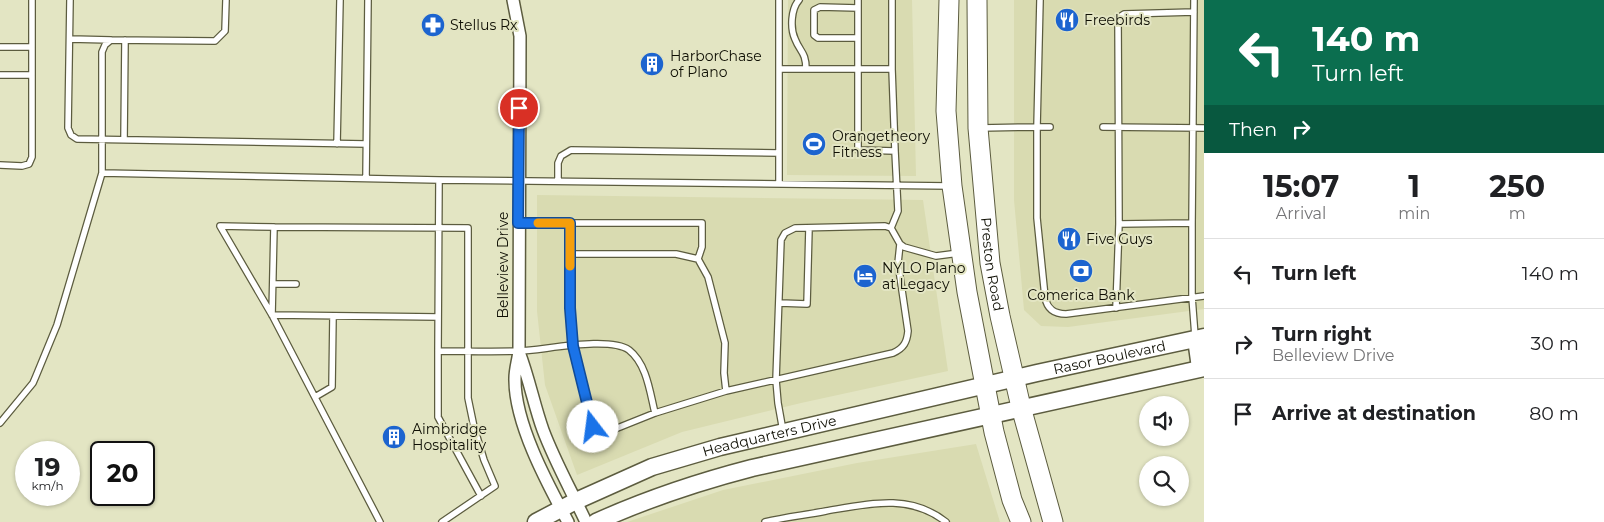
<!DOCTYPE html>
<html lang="en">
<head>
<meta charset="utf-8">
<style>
	:root { --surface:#fff; --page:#f2f2f2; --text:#202124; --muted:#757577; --line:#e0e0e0 }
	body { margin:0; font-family:Montserrat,sans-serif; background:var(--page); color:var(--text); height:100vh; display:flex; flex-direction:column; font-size:19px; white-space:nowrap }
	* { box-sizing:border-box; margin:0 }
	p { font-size:16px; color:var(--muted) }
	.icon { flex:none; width:28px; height:28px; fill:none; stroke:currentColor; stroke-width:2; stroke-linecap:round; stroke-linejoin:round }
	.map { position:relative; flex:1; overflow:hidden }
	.panel { display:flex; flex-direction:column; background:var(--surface); width:400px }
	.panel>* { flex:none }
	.top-card { background:#0b6e4f; color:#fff; overflow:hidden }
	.tools { position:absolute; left:1139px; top:396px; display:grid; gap:10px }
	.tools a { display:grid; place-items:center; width:50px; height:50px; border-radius:50%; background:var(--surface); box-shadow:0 1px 4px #0004; font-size:25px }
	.speed { position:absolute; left:15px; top:441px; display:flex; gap:10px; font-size:25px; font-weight:700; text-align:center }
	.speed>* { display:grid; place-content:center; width:65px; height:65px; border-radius:50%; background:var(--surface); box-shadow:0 1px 4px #0004; line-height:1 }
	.speed small { font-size:12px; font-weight:400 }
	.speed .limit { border:2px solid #111; border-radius:8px; background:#fff; color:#111 }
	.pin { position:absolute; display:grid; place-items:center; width:42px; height:42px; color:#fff; margin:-21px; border:2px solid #fff; border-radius:50%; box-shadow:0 1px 5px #0007 }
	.me { position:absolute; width:55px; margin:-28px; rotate:345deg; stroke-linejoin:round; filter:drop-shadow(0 0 4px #0008) }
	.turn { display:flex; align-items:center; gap:18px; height:105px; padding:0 25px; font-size:22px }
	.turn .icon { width:65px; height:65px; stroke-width:2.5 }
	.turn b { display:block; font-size:35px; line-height:42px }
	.then { display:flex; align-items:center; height:48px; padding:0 25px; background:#0003; gap:10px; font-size:19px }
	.eta { display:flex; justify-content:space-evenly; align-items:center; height:85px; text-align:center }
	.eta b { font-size:30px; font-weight:700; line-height:35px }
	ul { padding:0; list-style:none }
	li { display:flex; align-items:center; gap:15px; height:70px; padding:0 25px; border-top:1px solid var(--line) }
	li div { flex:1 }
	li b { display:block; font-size:19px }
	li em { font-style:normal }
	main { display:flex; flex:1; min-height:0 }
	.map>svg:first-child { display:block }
	.built { fill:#d9dbb1 }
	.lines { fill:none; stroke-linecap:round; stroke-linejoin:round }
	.service-casing { stroke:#5c5c3f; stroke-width:8 }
	.minor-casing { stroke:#5c5c3f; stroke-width:14 }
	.secondary-casing { stroke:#5c5c3f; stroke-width:19 }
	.primary-casing { stroke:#5c5c3f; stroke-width:21 }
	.service { stroke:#fff; stroke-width:5.5 }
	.minor { stroke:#fff; stroke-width:11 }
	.secondary { stroke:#fff; stroke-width:16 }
	.primary { stroke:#fff; stroke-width:19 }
	.route-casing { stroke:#114b97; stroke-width:12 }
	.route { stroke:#1a73e8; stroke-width:9 }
	.slow { stroke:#f59e0b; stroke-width:9 }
	.labels { text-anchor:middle; stroke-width:4; stroke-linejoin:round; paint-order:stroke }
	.poi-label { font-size:14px; fill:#0f0f04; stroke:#e3e5c3; text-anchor:start }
	.street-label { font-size:14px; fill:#0f0f04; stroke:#e3e5c3 }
</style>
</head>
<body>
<main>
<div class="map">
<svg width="1204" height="522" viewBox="0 0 1204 522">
	<rect width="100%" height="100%" fill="#e3e5c3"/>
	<path class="built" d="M788 0H912L916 176 787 175Z
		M1014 0H1204V309L1068 327 1041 326 1024 310 1014 200Z
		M537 195 923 200 948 371 801 403 682 432 577 475 545 385 537 311Z
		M976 444 1000 522H627L723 490 857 463Z"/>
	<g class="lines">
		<g class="service-casing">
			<path id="service" d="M70 0 68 128 71 135 77 139 366 144
				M799 0C791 9 790 28 795 39 800 52 806 52 806 69
				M858 0V150L895 151 898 211 891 228
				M892 0V69L895 151
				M1194 0 1192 223V297L1195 336
				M858 8 820 7 814 10V35L818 38H858
				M70 39 111 40
				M0 47H32
				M779 69H892
				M0 75H32
				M1050 127H1037V218L1045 297C1047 309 1054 314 1066 314L1204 296
				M1103 127 1204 128
				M980 128 1037 127 1040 0
				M124 140 125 40
				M337 144 340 0
				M0 165 22 166 29 164 32 157V0
				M102 173 439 180 950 186
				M366 178 368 0
				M439 180 438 351C465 351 492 352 519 351 545 350 609 336 629 350 647 364 650 393 655 413
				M558 181V163L561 156 571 150 779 153
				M779 184V0
				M518 223H702V247L698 259
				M570 223V308L573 346 593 427 605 433 655 413 726 391 893 353C904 348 907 342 908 331L898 263 900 244
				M1119 224 1192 223
				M274 227 220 226 272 315 380 522
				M570 254H676L698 259 708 277 725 343 724 373 726 391
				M274 284H296
				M780 303 807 304 809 228
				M1116 308 1119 224 1118 18 1124 14 1194 12
				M438 317 272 315 274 227 468 228V398L474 427 484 460 495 486 442 522
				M438 351V417L481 496
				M315 397 332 387 333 316
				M0 423 33 383 36 376 57 325 102 173V52L105 45 111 40 215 41 225 31 226 0
				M783 431 778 403 776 380 781 240 785 233 795 228 885 226 891 228 900 244 904 247 936 256 959 253
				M765 522C785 517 806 515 826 511 867 504 910 493 946 522"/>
		</g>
		<g class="minor-casing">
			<path id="minor" d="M513 0 520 36 519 351C518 360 515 369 515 378 514 422 547 483 568 522
				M519 352C529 378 534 405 543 430 555 462 572 492 586 522"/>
		</g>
		<g class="secondary-casing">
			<g id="secondary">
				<path d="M1196 339 1200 368"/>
				<path id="s1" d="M536 522 576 501 652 467 720 447 1037 373 1204 337"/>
				<path d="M596 522C647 499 698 482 752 468L1204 368"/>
			</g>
		</g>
		<g class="primary-casing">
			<g id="primary">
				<path d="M949 0 946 111 952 186 967 292 994 432 1012 500 1021 522"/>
				<path id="s2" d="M977 0 978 128 990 263 1000 316 1021 407 1053 522"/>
			</g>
		</g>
		<use href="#service" class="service"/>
		<use href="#minor" class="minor"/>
		<use href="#secondary" class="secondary"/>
		<use href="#primary" class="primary"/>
	</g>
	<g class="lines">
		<g class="route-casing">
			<path id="route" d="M519 108 518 223H570V308L573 346 593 427"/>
		</g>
		<use href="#route" class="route"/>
		<path class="slow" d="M538 223H570V266"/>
	</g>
	<defs>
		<g id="restaurant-disc" transform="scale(1.25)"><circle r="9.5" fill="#1c64cf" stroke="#e3e5c3"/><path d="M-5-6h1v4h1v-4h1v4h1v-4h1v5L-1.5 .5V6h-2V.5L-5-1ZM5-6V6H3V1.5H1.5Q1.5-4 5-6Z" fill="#fff"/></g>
		<g id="pharmacy-disc" transform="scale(1.25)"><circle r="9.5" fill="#1c64cf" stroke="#e3e5c3"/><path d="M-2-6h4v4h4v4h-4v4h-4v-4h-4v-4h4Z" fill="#fff"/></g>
		<g id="building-disc" transform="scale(1.25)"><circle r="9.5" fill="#1c64cf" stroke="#e3e5c3"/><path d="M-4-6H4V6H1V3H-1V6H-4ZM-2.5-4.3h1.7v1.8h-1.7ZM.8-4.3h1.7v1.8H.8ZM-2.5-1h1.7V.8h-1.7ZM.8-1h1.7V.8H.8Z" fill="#fff"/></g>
		<g id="stadium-disc" transform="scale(1.25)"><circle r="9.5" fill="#1c64cf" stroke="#e3e5c3"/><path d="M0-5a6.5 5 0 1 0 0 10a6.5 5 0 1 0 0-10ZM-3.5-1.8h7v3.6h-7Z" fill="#fff"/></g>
		<g id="bank-disc" transform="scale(1.25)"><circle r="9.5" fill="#1c64cf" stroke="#e3e5c3"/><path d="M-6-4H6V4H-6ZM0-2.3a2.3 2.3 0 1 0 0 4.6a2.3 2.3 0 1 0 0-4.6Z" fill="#fff"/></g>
		<g id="hotel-disc" transform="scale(1.25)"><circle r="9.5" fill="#1c64cf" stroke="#e3e5c3"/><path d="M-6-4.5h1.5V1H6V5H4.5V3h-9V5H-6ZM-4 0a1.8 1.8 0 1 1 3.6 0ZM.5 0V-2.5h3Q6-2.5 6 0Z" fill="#fff"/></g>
	</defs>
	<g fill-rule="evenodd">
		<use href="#restaurant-disc" x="1067" y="20"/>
		<use href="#pharmacy-disc" x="433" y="25"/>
		<use href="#building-disc" x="652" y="64"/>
		<use href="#stadium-disc" x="814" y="144"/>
		<use href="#restaurant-disc" x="1069" y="239"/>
		<use href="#bank-disc" x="1081" y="271"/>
		<use href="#hotel-disc" x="865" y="276"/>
		<use href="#building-disc" x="394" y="437"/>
	</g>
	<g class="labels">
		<g class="poi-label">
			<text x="1084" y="25">Freebirds</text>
			<text x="450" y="30">Stellus Rx</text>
			<text x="670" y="61">HarborChase<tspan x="670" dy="16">of Plano</tspan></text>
			<text x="832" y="141">Orangetheory<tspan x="832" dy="16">Fitness</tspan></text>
			<text x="1086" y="244">Five Guys</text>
			<text x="882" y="273">NYLO Plano<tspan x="882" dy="16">at Legacy</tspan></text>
			<text x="1081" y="300" text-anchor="middle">Comerica Bank</text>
			<text x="412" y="434">Aimbridge<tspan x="412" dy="16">Hospitality</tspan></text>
		</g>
		<g class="street-label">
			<text dy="5" stroke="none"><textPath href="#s2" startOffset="265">Preston Road</textPath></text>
			<text transform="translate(503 265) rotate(-90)" y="5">Belleview Drive</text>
			<text dy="5" stroke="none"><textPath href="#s1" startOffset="599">Rasor Boulevard</textPath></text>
			<text dy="5" stroke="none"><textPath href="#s1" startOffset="250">Headquarters Drive</textPath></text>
		</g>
	</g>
</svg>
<div class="tools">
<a><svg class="icon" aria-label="sound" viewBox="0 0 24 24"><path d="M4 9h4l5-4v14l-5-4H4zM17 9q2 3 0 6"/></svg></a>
<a><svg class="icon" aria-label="search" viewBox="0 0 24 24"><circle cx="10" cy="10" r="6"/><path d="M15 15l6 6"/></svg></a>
</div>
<div class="speed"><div>19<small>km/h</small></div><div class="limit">20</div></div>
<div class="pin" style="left:519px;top:108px;background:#d93025"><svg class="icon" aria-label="arrive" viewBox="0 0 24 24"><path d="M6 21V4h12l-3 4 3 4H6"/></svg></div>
<svg class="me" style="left:593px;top:427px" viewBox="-20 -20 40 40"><circle r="19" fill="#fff"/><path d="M0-13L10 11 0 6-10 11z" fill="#1a73e8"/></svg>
</div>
<section class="panel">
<div class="top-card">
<div class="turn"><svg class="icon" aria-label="left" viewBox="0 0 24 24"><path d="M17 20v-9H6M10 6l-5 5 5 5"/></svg><div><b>140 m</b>Turn left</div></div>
<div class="then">Then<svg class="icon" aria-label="right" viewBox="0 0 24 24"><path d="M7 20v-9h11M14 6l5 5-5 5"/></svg></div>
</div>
<div class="eta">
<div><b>15:07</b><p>Arrival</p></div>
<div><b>1</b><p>min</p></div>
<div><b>250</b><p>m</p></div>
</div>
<ul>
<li><svg class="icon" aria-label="left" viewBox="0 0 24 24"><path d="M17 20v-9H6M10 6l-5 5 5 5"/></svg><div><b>Turn left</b></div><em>140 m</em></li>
<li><svg class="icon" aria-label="right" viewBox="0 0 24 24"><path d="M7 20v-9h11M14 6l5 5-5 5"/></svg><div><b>Turn right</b><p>Belleview Drive</p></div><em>30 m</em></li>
<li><svg class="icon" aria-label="arrive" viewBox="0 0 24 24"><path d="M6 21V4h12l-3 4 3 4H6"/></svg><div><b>Arrive at destination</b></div><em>80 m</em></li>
</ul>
</section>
</main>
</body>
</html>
